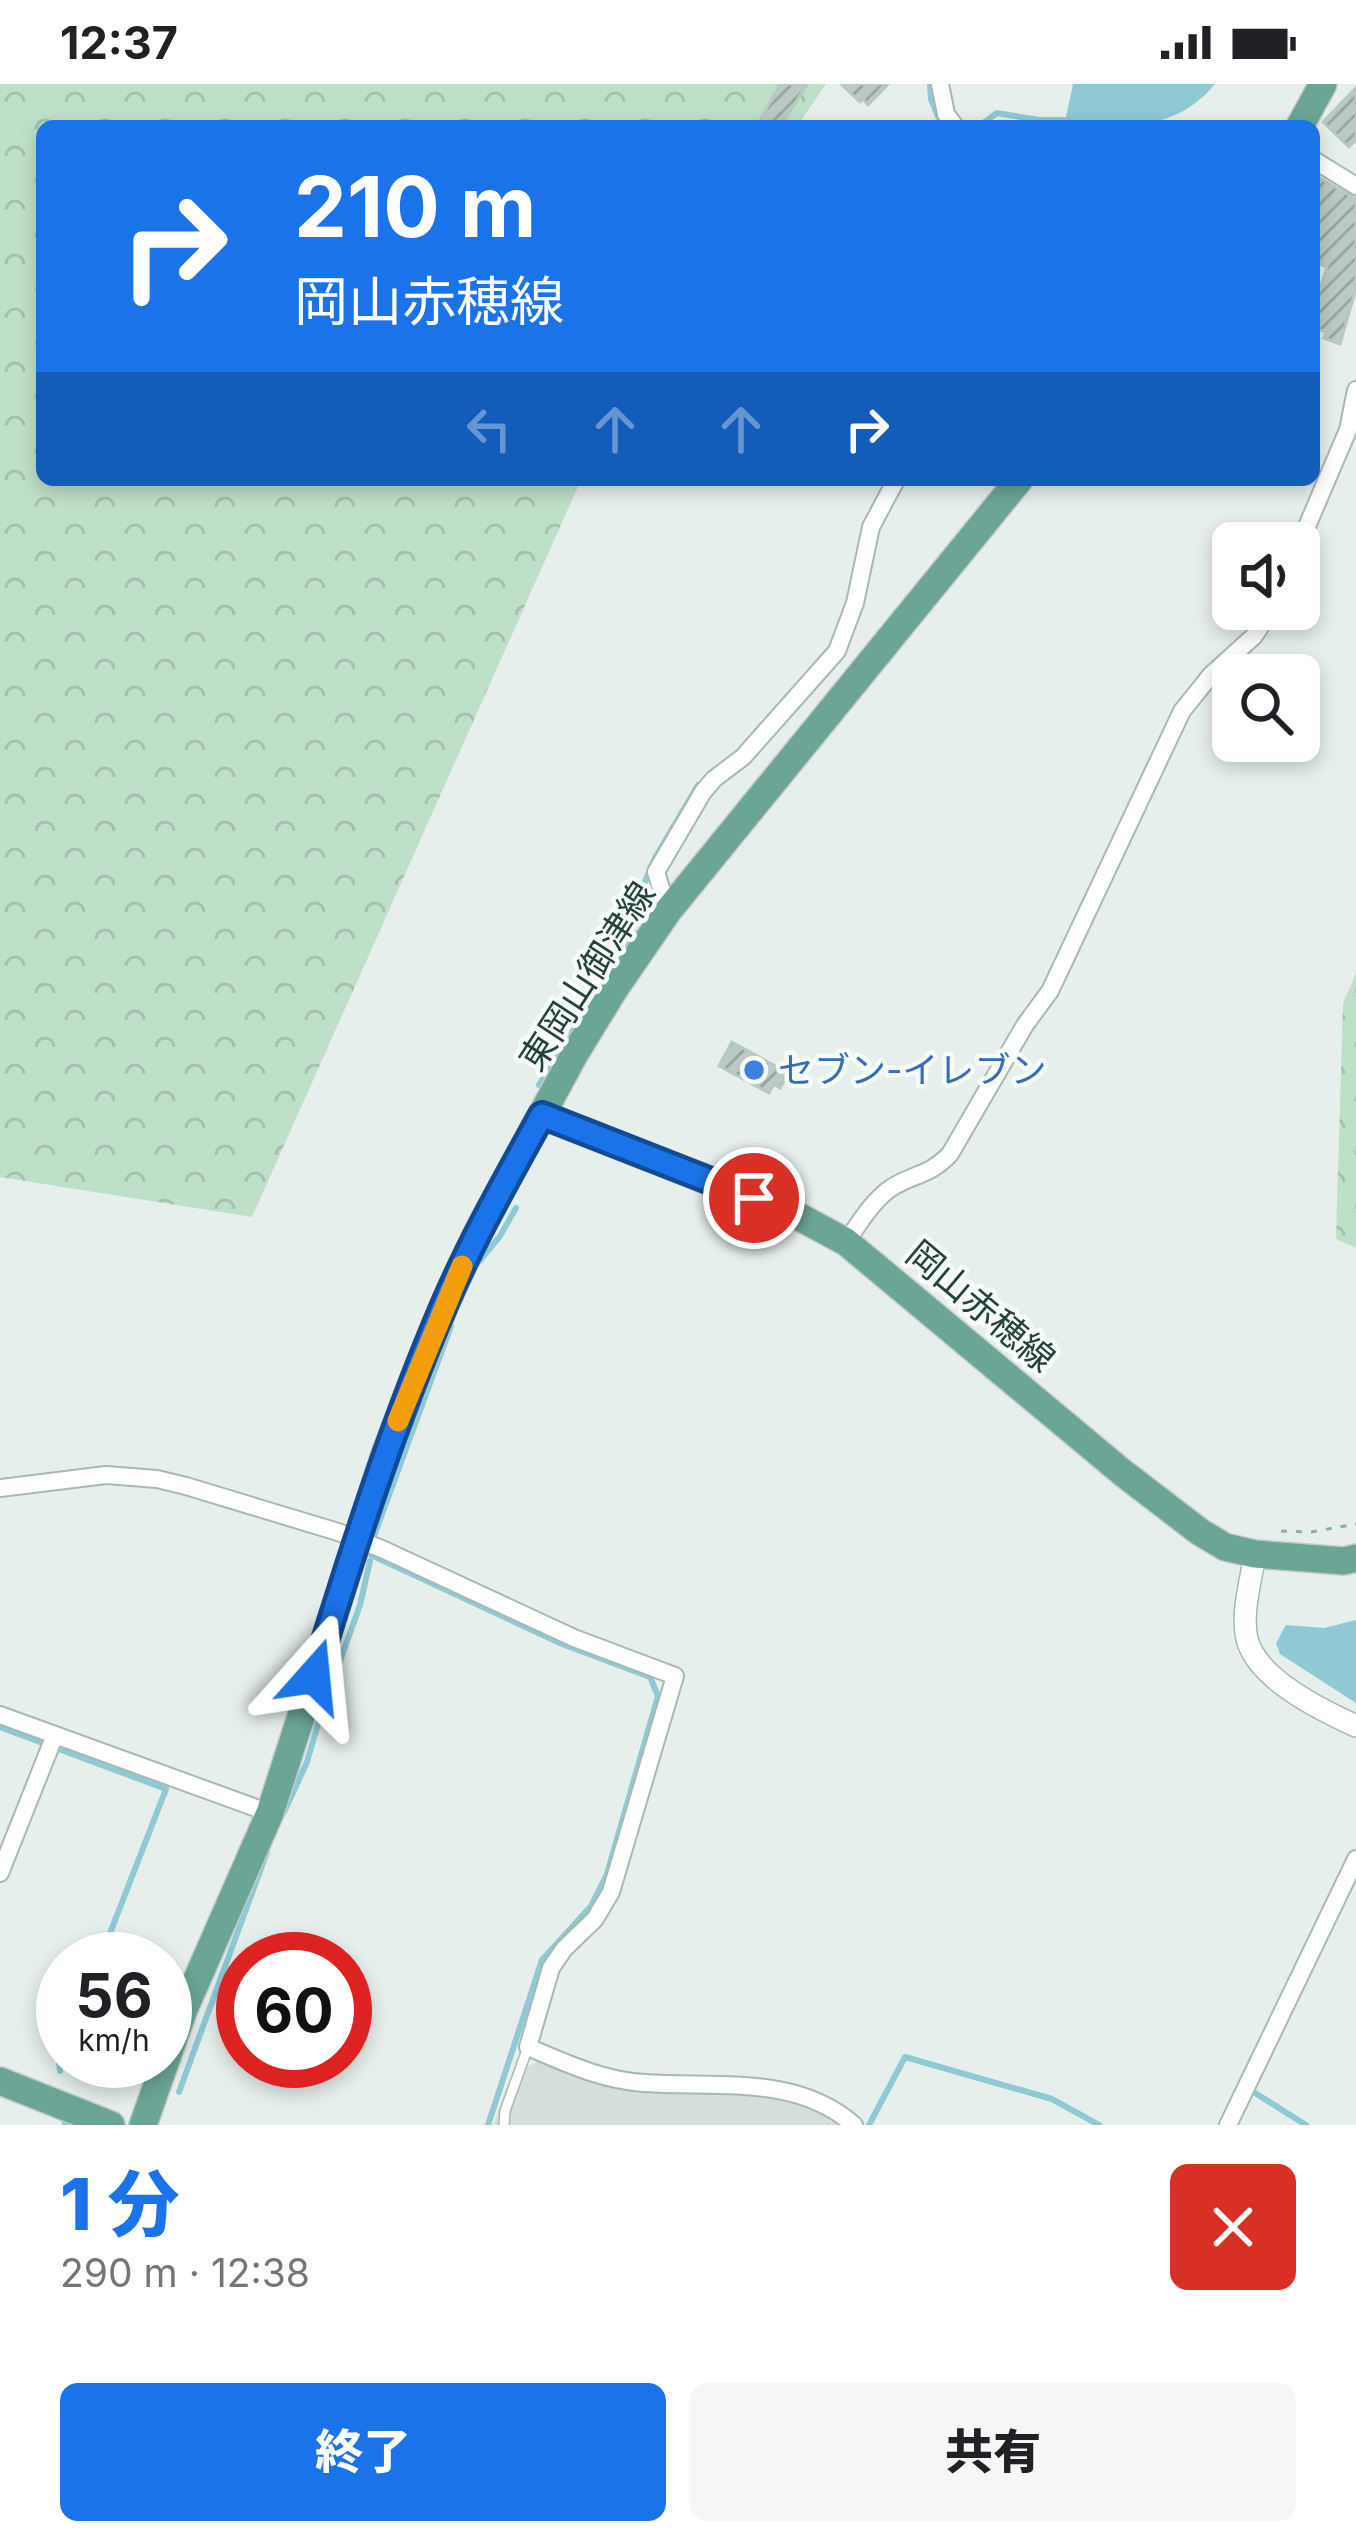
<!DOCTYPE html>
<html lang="ja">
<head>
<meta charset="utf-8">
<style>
	:root { --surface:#fff; --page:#f6f6f6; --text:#202124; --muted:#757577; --accent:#1a73e8 }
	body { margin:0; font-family:Inter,"Noto Sans JP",sans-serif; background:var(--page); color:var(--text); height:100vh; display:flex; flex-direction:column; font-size:45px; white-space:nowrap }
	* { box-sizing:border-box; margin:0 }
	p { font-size:39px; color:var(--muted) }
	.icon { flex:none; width:66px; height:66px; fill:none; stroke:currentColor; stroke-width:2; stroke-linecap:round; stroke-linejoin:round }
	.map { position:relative; height:2041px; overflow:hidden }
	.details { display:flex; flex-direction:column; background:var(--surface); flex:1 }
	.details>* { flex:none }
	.banner { position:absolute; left:36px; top:36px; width:1284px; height:366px; border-radius:18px; box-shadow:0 6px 18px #0003; background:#1a73e8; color:#fff; overflow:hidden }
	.tools { position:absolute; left:1212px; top:438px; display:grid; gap:24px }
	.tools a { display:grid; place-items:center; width:108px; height:108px; border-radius:18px; background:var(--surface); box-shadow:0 6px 18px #0003; font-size:60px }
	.speed { position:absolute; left:36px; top:1848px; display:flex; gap:24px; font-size:60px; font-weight:700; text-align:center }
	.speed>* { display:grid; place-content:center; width:156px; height:156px; border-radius:50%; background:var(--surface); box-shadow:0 6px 18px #0003; line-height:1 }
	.speed small { font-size:30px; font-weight:400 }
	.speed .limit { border:18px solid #d22; background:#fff; color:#111 }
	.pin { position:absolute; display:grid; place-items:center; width:102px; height:102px; color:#fff; margin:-51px; border:6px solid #fff; border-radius:50%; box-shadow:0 3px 12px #0007 }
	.me { position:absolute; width:132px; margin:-66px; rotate:18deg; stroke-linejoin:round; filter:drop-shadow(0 0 9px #0008) }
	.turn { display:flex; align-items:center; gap:42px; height:252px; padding:0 60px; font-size:54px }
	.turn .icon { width:156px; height:156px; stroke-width:2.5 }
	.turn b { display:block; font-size:84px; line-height:102px }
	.lanes { display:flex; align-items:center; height:114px; padding:0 60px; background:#0003; justify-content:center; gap:60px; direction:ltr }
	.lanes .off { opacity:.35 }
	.round { display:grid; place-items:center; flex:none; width:126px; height:126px; border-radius:18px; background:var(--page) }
	.headline { display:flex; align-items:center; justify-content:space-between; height:204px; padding:0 60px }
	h1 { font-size:72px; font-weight:800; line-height:90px; color:var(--accent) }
	.cta { display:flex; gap:24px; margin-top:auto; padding:24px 60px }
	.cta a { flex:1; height:138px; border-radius:18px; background:var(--accent); color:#fff; font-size:48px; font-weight:800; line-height:138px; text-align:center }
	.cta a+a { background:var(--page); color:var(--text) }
	.status { display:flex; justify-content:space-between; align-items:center; height:84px; padding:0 60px; background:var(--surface); direction:ltr }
	.status svg { height:33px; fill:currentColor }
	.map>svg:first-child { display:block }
	.built { fill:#d4dfda }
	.forest { fill:url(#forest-crowns) }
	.water { fill:#8ec9d4 }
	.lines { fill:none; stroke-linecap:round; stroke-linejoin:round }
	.stream { stroke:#8ec9d4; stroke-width:6 }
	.building { fill:url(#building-hatch); stroke:#b8c9c2; stroke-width:3 }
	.service-casing { stroke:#a8b8b2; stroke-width:12 }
	.minor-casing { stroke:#a8b8b2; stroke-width:20 }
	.tertiary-casing { stroke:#a8b8b2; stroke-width:24 }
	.primary-casing { stroke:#c2cac8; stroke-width:30 }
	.path { stroke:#86b3a5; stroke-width:3; stroke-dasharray:6 9; stroke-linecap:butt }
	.service { stroke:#fff; stroke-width:9 }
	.minor { stroke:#fff; stroke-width:16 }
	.tertiary { stroke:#fff; stroke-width:21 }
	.primary { stroke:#6aa596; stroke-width:27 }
	.route-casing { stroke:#114b97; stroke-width:30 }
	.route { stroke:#1a73e8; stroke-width:21 }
	.slow { stroke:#f59e0b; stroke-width:21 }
	.shop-dot { fill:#3f7fe0; stroke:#f7fbf9; stroke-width:4.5 }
	.labels { text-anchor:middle; stroke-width:9; stroke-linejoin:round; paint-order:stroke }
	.street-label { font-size:36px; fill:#24423a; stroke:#f7fbf9 }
	.shop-label { font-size:36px; fill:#366cbe; stroke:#f7fbf9; text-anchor:start }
</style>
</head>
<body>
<div class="status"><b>12:37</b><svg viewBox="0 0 49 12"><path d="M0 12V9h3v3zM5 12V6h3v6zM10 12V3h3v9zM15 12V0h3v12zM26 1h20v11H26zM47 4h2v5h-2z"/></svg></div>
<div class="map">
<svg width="1356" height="2041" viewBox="0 0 1356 2041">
	<defs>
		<pattern id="forest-crowns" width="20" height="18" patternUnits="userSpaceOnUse" patternTransform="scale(3)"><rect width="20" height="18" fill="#bfe0c8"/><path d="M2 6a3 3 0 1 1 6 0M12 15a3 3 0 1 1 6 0" fill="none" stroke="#a4c1ad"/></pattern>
		<pattern id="building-hatch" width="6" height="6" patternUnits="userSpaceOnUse" patternTransform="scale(3)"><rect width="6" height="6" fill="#bbcac4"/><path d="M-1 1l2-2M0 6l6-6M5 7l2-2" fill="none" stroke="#98a6a0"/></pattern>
	</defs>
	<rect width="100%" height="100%" fill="#e6efeb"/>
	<path class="built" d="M540 1976 795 2018 837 2033 839 2041H493L508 2000 519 2004 527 1983Z"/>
	<path class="forest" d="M0 0H826L797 42H42V396H581L252 1133 0 1093Z
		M1356 889V1164L1336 1155 1343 920Z"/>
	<path class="water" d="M1073 0H1215C1175 49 1122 42 1064 42Z
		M1356 1536V1619L1280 1570 1276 1559 1286 1541 1324 1544Z"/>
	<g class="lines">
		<path class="stream" d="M930 0 931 15 942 42
			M979 42 997 29 1039 36H1071
			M628 863 644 800 655 774 698 701
			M539 1001 581 934
			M477 1180 500 1152 516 1124
			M374 1452 451 1242
			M371 1471 562 1560 650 1593 658 1612 607 1790 591 1822 542 1876 488 2041
			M0 1643 166 1705 100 1875
			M284 1728 307 1678 320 1633 360 1521 370 1477
			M60 1987 59 1978 63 1969
			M1252 2007 1306 2041
			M179 2008 267 1768
			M65 2039 67 2041
			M869 2041 905 1973 1052 2015 1099 2041"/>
	</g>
	<path class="building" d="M780 0H807L781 42H757Z
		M841 0H888L868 21 863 15 860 18Z
		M1356 4V56L1349 63 1323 38Z
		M1314 91 1356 115V204L1340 260 1324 254 1326 248 1314 244V223L1327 183 1314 178Z
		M732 958 788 989 780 1004 774 1000 769 1009 719 982Z"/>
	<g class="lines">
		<g class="service-casing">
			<path id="service" d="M504 2041 505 2027 528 1963"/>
		</g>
		<g class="minor-casing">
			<path id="minor" d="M940 0 946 30 955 42
				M1314 76 1356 102
				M1299 461 1348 346 1356 306
				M668 827 656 788 703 708 714 695 743 673 837 567 855 519 871 443 896 396
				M846 1158C859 1140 872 1117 891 1104 914 1089 928 1093 950 1070L1025 941 1050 907 1182 627 1211 591 1254 552 1272 525
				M0 1404 106 1391 157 1395 186 1402 338 1448 382 1465 574 1554 675 1592 611 1808 595 1835 564 1865 551 1884 528 1963C565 1979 604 1997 645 1999 716 2004 796 1990 854 2041
				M0 1631 270 1729
				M0 1789 55 1651
				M1228 2041 1356 1775"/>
		</g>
		<g class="tertiary-casing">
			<path id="tertiary" d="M1255 1470C1251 1497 1241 1529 1247 1555 1257 1595 1321 1626 1356 1642"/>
		</g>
		<g class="primary-casing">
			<path id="primary" d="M1300 42 1323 0
				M542 1031 796 1131 846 1158 1123 1389 1200 1448 1225 1463 1255 1470 1344 1477 1356 1474
				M0 1997 111 2041
				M143 2041 184 1925 270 1729 386 1367 446 1218 477 1150 574 971 615 904 668 827 1019 396"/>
		</g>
		<path class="path" d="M1281 1447 1311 1448 1356 1440"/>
		<use href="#service" class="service"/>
		<use href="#minor" class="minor"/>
		<use href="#tertiary" class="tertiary"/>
		<use href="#primary" class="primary"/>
	</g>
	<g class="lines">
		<g class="route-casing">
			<path id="route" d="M314 1592C353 1466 393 1340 445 1219 473 1154 508 1093 542 1031L754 1114"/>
		</g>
		<use href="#route" class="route"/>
		<path class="slow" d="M398 1337 462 1182"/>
	</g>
	<circle class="shop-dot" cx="754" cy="986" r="12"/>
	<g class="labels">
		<g class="street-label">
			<text transform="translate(587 892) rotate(-57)" y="13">東岡山御津線</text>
			<text transform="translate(981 1222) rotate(40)" y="13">岡山赤穂線</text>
		</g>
		<g class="shop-label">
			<text x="778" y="999">セブン-イレブン</text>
		</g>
	</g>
</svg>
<div class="tools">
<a><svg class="icon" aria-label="sound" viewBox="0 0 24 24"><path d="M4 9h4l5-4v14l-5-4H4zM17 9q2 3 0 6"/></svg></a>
<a><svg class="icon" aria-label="search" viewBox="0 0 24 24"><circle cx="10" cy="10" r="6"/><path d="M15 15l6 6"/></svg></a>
</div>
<div class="speed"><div>56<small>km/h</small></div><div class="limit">60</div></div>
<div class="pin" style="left:754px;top:1114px;background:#d93025"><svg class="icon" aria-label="arrive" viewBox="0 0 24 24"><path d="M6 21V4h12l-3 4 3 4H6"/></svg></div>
<svg class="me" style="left:314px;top:1592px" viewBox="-20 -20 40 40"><path d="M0-17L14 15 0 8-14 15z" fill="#1a73e8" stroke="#fff" stroke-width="4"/></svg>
<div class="banner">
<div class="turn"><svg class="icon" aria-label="right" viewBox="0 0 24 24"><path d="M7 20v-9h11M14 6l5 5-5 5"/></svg><div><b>210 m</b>岡山赤穂線</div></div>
<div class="lanes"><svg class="icon off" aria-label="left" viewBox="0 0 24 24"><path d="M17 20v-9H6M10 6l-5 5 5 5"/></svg><svg class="icon off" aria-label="ahead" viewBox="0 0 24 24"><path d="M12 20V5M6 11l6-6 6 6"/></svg><svg class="icon off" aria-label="ahead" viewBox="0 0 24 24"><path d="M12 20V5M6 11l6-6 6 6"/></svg><svg class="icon" aria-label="right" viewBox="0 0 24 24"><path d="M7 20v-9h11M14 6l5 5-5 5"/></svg></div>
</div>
</div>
<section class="details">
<div class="headline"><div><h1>1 分</h1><p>290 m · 12:38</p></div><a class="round" style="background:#d93025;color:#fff"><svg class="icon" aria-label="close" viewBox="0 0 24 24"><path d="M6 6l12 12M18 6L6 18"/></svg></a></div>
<div class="cta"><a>終了</a><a>共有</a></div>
</section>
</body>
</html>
